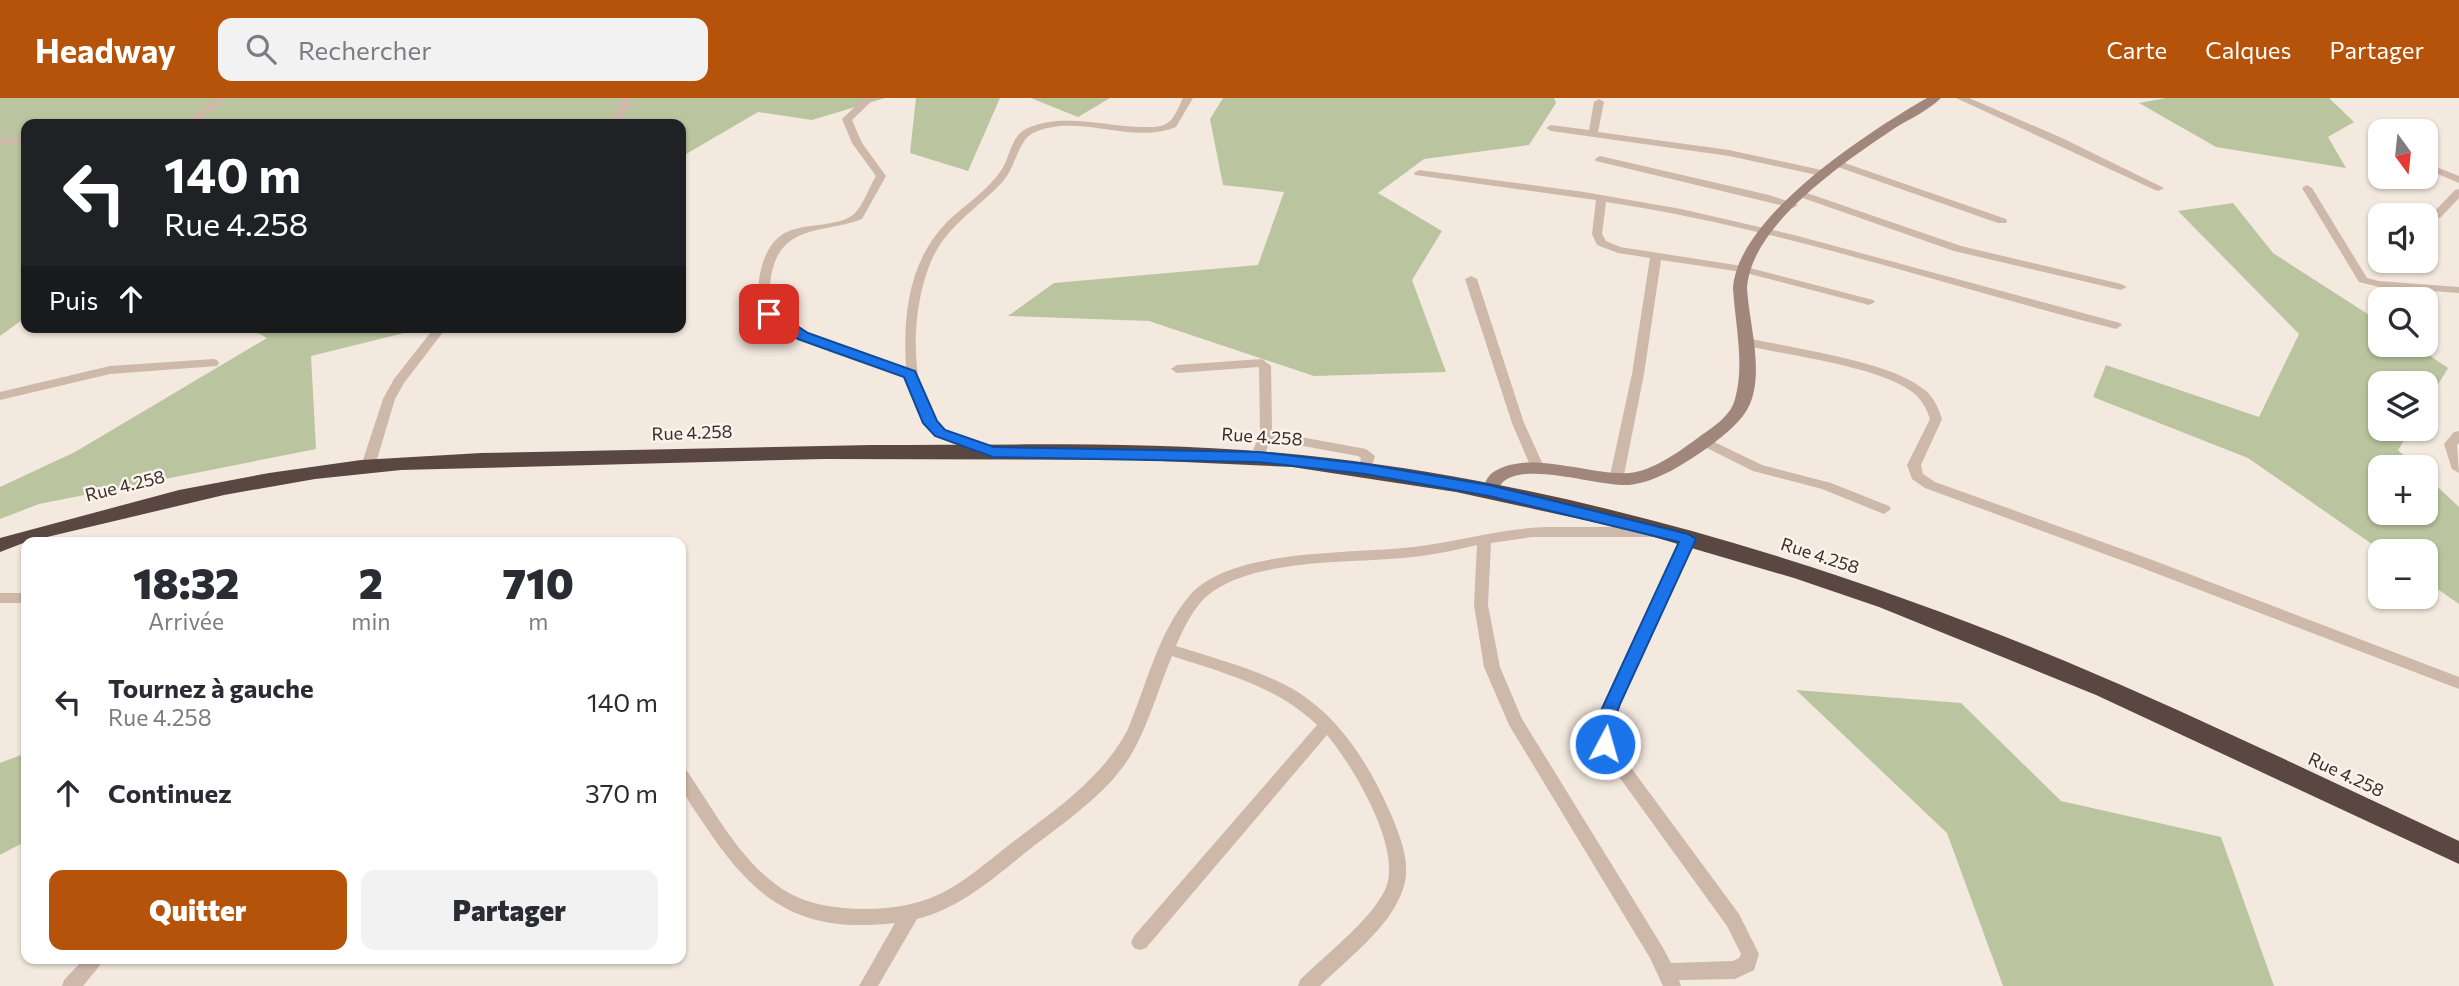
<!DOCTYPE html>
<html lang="fr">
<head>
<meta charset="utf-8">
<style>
	:root { --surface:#fff; --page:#f2f2f3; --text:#2b2b33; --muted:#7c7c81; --accent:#b45309 }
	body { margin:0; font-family:Commissioner,sans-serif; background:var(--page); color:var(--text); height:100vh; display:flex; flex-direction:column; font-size:26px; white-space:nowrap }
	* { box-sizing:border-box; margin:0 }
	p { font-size:23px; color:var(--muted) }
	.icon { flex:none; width:38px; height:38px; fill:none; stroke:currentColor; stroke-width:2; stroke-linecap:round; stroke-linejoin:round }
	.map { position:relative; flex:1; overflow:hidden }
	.sheet { position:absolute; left:21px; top:439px; width:665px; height:427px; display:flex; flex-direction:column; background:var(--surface); border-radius:14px; box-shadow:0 2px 5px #0004 }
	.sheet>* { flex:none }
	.top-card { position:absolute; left:21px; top:21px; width:665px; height:214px; border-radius:14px; box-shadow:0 2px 5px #0004; background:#202124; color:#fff; overflow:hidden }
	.needle { width:46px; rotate:165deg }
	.buttons { position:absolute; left:2368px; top:21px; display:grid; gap:14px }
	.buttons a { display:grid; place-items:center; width:70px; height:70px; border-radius:14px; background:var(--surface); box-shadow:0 2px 5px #0004; font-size:35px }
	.pin { position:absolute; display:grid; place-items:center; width:60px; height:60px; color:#fff; margin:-30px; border-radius:14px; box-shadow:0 4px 10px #0006 }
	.me { position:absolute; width:77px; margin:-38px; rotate:6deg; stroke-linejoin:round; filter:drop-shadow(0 0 5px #0008) }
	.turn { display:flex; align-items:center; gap:24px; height:147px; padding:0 28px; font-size:32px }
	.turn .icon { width:91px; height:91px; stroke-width:2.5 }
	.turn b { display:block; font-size:49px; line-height:60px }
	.then { display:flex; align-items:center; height:66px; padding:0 28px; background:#0003; gap:14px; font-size:26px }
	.eta { display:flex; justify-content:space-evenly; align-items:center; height:119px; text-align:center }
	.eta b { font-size:42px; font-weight:800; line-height:49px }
	.action { display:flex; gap:14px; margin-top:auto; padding:14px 28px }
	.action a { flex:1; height:80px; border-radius:14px; background:var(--accent); color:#fff; font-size:28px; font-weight:800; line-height:80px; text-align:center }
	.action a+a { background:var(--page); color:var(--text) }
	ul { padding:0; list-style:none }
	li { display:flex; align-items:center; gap:21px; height:91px; padding:0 28px }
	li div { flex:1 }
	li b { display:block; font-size:26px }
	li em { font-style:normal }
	header { display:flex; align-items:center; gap:42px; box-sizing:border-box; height:98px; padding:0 35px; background:var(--accent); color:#fff }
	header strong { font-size:33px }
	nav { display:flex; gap:38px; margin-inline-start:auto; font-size:24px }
	.search { width:490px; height:63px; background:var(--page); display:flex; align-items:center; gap:18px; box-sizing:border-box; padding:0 24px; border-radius:14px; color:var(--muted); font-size:26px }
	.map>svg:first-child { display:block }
	.green { fill:#bac49e }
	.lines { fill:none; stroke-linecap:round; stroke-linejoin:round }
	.street { fill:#cdb8aa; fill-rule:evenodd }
	.secondary { fill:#a1867b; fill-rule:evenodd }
	.highway { fill:#5b4741; fill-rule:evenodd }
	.route { fill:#1a73e8; stroke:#114b97; stroke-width:2 }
	.labels { text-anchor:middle; stroke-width:5; stroke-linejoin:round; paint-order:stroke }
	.street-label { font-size:18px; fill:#3a2e2a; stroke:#fbf3ec }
</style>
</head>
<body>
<header>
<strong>Headway</strong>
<div class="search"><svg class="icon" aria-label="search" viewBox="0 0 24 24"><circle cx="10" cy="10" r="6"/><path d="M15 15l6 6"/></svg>Rechercher</div>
<nav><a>Carte</a><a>Calques</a><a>Partager</a></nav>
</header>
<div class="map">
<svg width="2459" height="888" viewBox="0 0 2459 888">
	<rect width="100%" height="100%" fill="#f4e9df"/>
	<path class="green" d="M0 0H885L812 22 758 14 681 59V26H26V219L0 238Z
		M916 0H1000L968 73 910 55Z
		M1031 0H1110L1078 19Z
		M1223 0H1554L1556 5 1529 47 1424 61 1378 95 1442 133 1412 182 1446 274 1314 278 1149 223 1008 218 1054 185 1258 167 1284 94 1223 87 1210 21Z
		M2166 0H2329L2354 24 2328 39 2346 70 2216 49 2139 5Z
		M2233 105 2273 155 2380 224V247H2414L2448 270 2426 307V285H2380V331H2411L2398 352 2416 369H2380V415H2426V378L2459 409V506L2426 483V453H2382L2248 360 2093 299 2106 267 2259 319 2299 236 2178 113Z
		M247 229H412L404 235 311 258 316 351 39 406 0 421V389L75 354 267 240Z
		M1796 592 1961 605 2061 703 2221 739 2274 888H2003L1947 735Z
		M26 655V743L0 757V665Z"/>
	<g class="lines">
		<path class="street" d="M217 0H228L195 26H184Z
			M622 0H632L628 13 617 26H607L618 12Z
			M864 0H875L852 22 862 45 886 78 862 121C826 135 785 126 773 170 768 186 770 203 777 218L807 235 906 270C903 218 908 165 946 125 963 108 986 94 1000 74 1011 60 1010 37 1028 30 1064 15 1103 28 1140 29 1148 29 1159 30 1166 26 1174 22 1179 8 1183 0H1193L1176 29C1131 47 1080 15 1035 34 1018 41 1016 68 1004 82 984 105 954 123 938 150 912 192 903 295 943 331 956 342 977 344 993 349L995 352 993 355 988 356C937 342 918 335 907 279 875 269 791 244 768 223 758 213 757 189 760 176 763 161 769 145 783 136 802 124 841 130 855 115 864 106 869 89 876 78L852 45 842 21Z
			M1956 0H1969L2062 40 2164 90 2159 93 2155 92Z
			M1599 1 1604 4 1598 34 1729 52 1826 73 1831 76 1826 79 1729 58 1551 33 1546 30 1551 27 1589 32 1594 4Z
			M26 39V45L0 47V41Z
			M1600 58 1769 97 1798 107 1793 110 1596 63 1595 61Z
			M1839 63 2006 121 2007 123 2006 125H1998L1835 68V64Z
			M2426 65 2459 78V85L2426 71Z
			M1419 72 1584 94 1681 111 1794 137 2120 225 2122 227 2116 231C1946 188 1779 130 1606 104L1602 136 1606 143 1620 149 1742 168 1873 202 1875 204 1869 207 1742 174 1661 162 1644 276 1623 382 1616 387 1609 382 1632 276 1650 160 1618 155 1597 147 1592 136 1596 102 1415 77 1414 75Z
			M2307 87 2312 90 2367 180 2379 183 2459 189V195L2379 189 2359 184 2302 90Z
			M2459 91V100L2441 119 2426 124V118L2433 115 2455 92Z
			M1804 94 1961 148 2121 186 2127 189 2121 192 1954 153 1800 99 1799 97Z
			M1471 178 1477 181 1524 325 1545 371 1543 374H1533L1512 325 1465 181Z
			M435 229H447L404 285 395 301 375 368 368 372 363 371 361 368 383 301 394 281Z
			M1747 240C1792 250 1888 263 1922 290 1933 297 1938 309 1942 321L1921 367 1923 376 1935 384 2147 460 2459 579V591L2137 468 1925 390 1912 381 1907 367 1930 321C1927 312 1923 304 1916 297 1886 269 1785 257 1743 247V241Z
			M213 261 217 262 219 265 217 268 110 276 0 302V294L110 268Z
			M1262 261 1271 268 1272 331 1279 335 1366 351 1375 358 1370 374H1360L1358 371 1361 360 1358 358 1270 342 1263 362H1253L1251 359 1260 333 1259 269 1177 275 1171 271 1177 267Z
			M2459 333V345L2457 347 2459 375 2452 371 2444 346 2454 334Z
			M1704 339 1762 367 1831 385 1889 408 1891 411 1884 416 1822 391 1753 373 1699 346 1698 343 1699 340Z
			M1548 429H1659L1666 434 1659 439H1532L1491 445 1488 507 1500 569 1522 621 1662 848 1671 865 1733 863 1739 860 1741 856 1727 828 1599 651 1593 632 1681 441 1688 436 1695 441 1609 632 1612 644 1739 816 1759 856 1754 872 1735 881 1679 882 1681 888H1663L1650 860 1509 627 1484 569 1474 507 1477 447C1452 453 1428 458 1403 460 1349 465 1262 461 1215 492 1196 504 1185 527 1176 548 1210 559 1245 568 1277 583 1333 608 1366 660 1390 714 1400 738 1412 765 1403 791 1390 830 1348 860 1320 888H1298L1300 882C1325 857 1370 823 1385 792 1404 752 1353 668 1327 637L1146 850 1140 852 1134 850 1131 844 1134 838 1317 627C1276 588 1224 575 1172 558 1158 591 1149 626 1131 657 1107 696 1066 723 1030 751 996 778 961 810 917 821L878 888H859L895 825C801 836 756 804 706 729 692 707 680 697 681 671L687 673C716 715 743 769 789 795 824 815 888 815 925 802 956 792 983 767 1009 747 1053 713 1100 683 1127 633 1146 589 1158 534 1190 497 1234 448 1359 457 1421 448 1464 442 1505 430 1548 429Z
			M0 495H26V505H0Z
			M84 861H105L83 888H62L64 882Z"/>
		<path class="secondary" d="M1927 0H1941C1928 13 1907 22 1892 32 1843 65 1751 127 1747 190 1749 225 1764 272 1750 306 1742 324 1725 336 1710 348 1687 364 1658 384 1629 387 1598 389 1527 363 1503 384 1500 387 1497 393 1495 397H1483L1481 393C1484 387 1487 379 1492 375 1526 350 1590 378 1629 375 1653 373 1680 353 1699 339 1713 329 1731 318 1735 301 1745 266 1735 226 1733 190 1738 118 1868 34 1927 0Z"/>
		<path class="highway" d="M871 347C1023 347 1178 342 1329 360 1581 390 1831 466 2065 563 2198 619 2328 682 2459 743V766L2096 597 1879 509 1794 480 1630 432 1456 394 1292 369 1139 362 823 361 401 372 315 381 224 397 26 444 0 454V440L179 392 269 375 361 362 481 355Z"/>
	</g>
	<path class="route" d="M765 213H774L808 235 915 273 937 323 945 332 994 349 1258 354 1365 366 1489 387 1688 436 1696 441 1620 606 1611 632 1614 646 1605 654 1598 652 1592 632 1679 444 1489 398 1365 376 1258 364 993 359 935 338 923 325 904 279 798 241 765 219Z"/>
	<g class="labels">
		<g class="street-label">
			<text transform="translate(692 335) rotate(-2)" y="6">Rue 4.258</text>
			<text transform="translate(1262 339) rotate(4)" y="6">Rue 4.258</text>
			<text transform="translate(125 388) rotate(-14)" y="6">Rue 4.258</text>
			<text transform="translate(1820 458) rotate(18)" y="6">Rue 4.258</text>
			<text transform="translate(2346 677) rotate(25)" y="6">Rue 4.258</text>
		</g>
	</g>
</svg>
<div class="buttons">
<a><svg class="needle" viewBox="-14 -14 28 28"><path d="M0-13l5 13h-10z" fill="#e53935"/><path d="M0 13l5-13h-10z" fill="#7c7c81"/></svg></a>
<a><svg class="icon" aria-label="sound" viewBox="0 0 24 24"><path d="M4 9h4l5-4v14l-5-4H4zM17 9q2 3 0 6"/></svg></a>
<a><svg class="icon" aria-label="search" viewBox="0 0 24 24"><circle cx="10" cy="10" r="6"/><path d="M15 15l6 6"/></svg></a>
<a><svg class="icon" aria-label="layers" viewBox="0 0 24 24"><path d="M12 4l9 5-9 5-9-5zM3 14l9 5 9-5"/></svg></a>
<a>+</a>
<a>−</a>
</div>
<div class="pin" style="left:769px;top:216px;background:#d93025"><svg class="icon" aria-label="arrive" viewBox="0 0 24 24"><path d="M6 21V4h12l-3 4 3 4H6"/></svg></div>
<svg class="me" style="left:1605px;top:646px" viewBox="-20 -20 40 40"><circle r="17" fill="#1a73e8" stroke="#fff" stroke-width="3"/><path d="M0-11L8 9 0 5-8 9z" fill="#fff"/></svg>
<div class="top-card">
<div class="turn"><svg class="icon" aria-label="left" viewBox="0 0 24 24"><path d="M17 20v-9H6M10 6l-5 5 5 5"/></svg><div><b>140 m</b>Rue 4.258</div></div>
<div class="then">Puis<svg class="icon" aria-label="ahead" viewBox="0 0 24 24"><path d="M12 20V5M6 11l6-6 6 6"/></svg></div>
</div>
<section class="sheet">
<div class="eta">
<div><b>18:32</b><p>Arrivée</p></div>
<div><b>2</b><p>min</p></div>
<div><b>710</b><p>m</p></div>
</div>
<ul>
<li><svg class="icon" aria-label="left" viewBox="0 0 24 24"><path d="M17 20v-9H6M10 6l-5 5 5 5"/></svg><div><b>Tournez à gauche</b><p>Rue 4.258</p></div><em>140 m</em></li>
<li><svg class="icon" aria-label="ahead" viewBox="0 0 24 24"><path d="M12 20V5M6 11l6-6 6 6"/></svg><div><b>Continuez</b></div><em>370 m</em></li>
</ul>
<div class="action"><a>Quitter</a><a>Partager</a></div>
</section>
</div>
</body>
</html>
